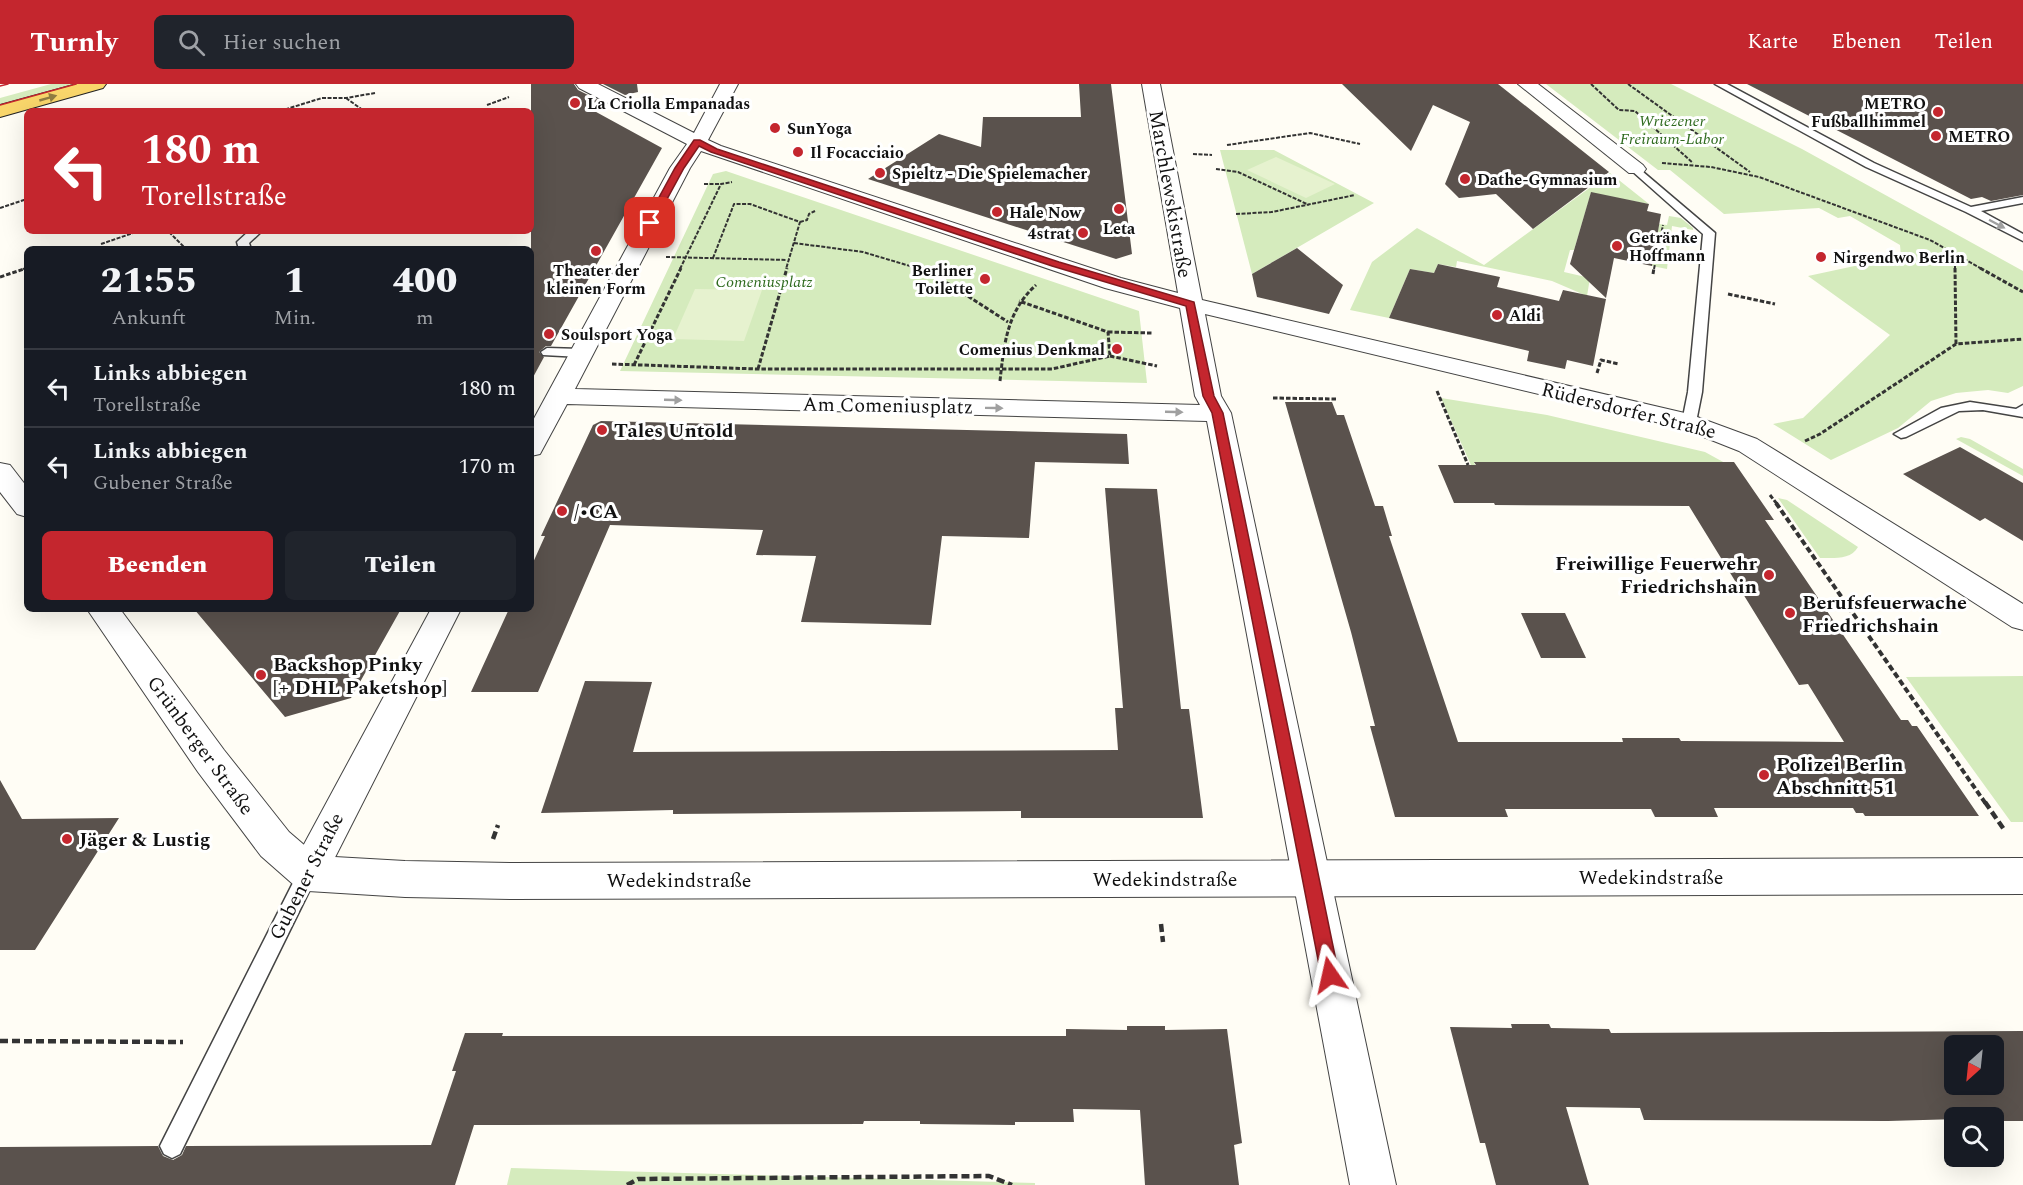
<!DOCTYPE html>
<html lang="de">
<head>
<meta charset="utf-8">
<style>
	:root { --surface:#171b24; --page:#20242c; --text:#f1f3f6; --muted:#9ea1a6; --line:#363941; --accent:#c4262e }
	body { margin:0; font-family:Spectral,serif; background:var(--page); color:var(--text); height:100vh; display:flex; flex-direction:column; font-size:22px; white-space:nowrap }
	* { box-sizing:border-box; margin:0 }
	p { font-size:20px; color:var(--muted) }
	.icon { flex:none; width:33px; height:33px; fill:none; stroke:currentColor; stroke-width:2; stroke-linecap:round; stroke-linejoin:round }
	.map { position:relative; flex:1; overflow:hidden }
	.details { position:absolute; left:24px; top:162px; width:510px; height:366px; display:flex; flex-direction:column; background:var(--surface); border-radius:9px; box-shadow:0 6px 24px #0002 }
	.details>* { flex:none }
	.top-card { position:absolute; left:24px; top:24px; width:510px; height:126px; border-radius:9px; box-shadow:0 6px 24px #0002; background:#c4262e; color:#fff; overflow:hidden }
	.needle { width:39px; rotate:207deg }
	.tools { position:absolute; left:1944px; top:951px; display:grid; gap:12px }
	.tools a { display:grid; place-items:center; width:60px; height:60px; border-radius:9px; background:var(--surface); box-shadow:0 6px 24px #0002; font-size:30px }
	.pin { position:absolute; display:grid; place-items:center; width:51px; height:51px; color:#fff; margin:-26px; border-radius:12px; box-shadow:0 3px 9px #0006 }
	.me { position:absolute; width:66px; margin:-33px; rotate:349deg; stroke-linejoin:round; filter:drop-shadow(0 0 4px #0008) }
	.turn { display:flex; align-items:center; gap:21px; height:126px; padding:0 18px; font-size:27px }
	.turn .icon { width:78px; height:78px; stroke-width:2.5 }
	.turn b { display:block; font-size:42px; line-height:51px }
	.eta { display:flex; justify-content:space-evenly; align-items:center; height:102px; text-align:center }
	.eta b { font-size:36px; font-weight:800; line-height:42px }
	.button { display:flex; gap:12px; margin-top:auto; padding:12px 18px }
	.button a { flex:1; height:69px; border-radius:9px; background:var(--accent); color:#fff; font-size:24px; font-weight:800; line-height:69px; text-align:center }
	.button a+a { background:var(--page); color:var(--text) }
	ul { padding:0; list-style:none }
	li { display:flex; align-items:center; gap:18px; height:78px; padding:0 18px; border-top:2px solid var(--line) }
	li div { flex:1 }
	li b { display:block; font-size:22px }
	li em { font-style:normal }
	header { display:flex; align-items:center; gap:36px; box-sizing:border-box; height:84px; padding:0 30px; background:var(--accent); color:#fff }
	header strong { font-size:28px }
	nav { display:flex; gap:33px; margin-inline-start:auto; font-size:21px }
	.search { width:420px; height:54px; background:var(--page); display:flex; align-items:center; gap:15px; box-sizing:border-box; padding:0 21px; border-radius:9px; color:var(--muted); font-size:22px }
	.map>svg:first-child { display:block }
	.green { fill:#d5ebbd }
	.pitch { fill:#e6f2cf }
	.building { fill:#5a524d; fill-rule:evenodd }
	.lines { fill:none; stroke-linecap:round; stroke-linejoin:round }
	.service-casing { stroke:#444; stroke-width:3 }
	.minor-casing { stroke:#444; stroke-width:2 }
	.tertiary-casing { stroke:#444; stroke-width:2 }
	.primary-casing { stroke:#222; stroke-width:2 }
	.path-far3 { stroke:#333; stroke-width:2; stroke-dasharray:4 1.5; stroke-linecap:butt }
	.path-far2 { stroke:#333; stroke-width:3; stroke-dasharray:4.5 2; stroke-linecap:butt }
	.path-far1 { stroke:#333; stroke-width:4; stroke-dasharray:6 3; stroke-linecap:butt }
	.path { stroke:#333; stroke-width:4.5; stroke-dasharray:8 4; stroke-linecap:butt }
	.service { fill:#fff; fill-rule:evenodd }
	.minor { fill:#fff; fill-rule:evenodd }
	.tertiary { fill:#fff; fill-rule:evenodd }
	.primary { fill:#f9d66b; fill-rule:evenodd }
	.tram { stroke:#c4262e; stroke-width:1.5 }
	.oneway { fill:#917d42 }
	.oneway2 { fill:#a0a0a0 }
	.route { fill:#c4262e; stroke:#7f191e; stroke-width:1.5 }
	.poi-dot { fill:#c4262e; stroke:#fff; stroke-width:2 }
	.labels { text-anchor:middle; stroke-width:6; stroke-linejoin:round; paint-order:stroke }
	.far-poi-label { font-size:16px; font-weight:bold; fill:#111; stroke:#fff; text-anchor:start }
	.far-park-label { font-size:16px; font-style:italic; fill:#2f6b1f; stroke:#fff }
	.street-label { font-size:20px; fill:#111; stroke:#fff }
	.poi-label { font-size:20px; font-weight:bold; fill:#111; stroke:#fff; text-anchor:start }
</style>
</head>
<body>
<header>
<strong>Turnly</strong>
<div class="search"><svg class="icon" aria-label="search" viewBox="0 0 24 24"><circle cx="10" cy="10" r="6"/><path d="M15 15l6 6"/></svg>Hier suchen</div>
<nav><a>Karte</a><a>Ebenen</a><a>Teilen</a></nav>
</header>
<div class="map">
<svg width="2023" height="1101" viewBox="0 0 2023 1101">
	<rect width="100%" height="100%" fill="#fffdf5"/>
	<path class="green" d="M51 0H81L0 22V14Z
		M1546 0H1671L1802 65 2023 187V302L2008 309 1988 306 1956 309 1931 317 1898 344 1831 376 1773 340 1803 334 1890 251 1808 192 1901 172 1900 161 1850 132 1838 134 1819 124 1724 130 1670 86H1658Z
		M1220 66H1274L1374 119 1252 190Z
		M726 87 1139 227 1147 299 620 287 713 90Z
		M1610 89 1649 120 1591 109 1574 166H1570L1564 188 1590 194 1587 212 1552 197 1457 177 1456 183 1438 180 1434 189 1410 185 1389 234 1350 226 1372 178 1417 144 1484 181Z
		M1669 132 1681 134 1693 144V146L1672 142 1667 185 1652 182 1659 140 1667 141Z
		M1441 314 1547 331 1705 368 1725 379H1474L1476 382 1471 381Z
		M1961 353 1970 355 2023 385V392L1956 355Z
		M1778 414 1787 416 1858 463C1851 476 1833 474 1820 474Z
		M2023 592V738H2011L1906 593Z
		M511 1084 1035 1099V1101H507Z"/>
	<path class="pitch" d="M1276 73 1335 100 1306 114 1247 86Z
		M695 205 762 206 744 257 673 255Z"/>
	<path class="building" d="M531 0H574L578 6 602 18 587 23 662 64 551 262H546L539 268 544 273 531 297Z
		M603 0H637L638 8 625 11Z
		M1079 0H1111L1132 170 1116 175 868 95 939 50 981 63 983 33H1081Z
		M1342 0H1498L1609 88 1533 145 1496 110 1459 114 1445 100 1470 38 1433 21 1411 67Z
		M1747 0H2023V111L1991 117 1982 113 1971 115Z
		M1591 108 1649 120 1647 127 1661 130 1652 182 1614 174 1606 214 1570 180Z
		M1297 164 1343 201 1329 230 1257 213 1252 190Z
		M1438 180 1500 193 1497 203 1559 217 1563 206 1606 215 1593 282 1567 276 1565 285 1527 277 1529 267 1389 234 1410 185 1434 189Z
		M1285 318H1332L1337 331H1344L1375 422H1383L1392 452H1389L1458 658H1623L1622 654H1679L1681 657 1844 658 1808 600 1799 601 1689 422 1495 421 1494 419H1454L1438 381H1476L1474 378H1734L1774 436H1765L1901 636H1908L1912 642H1917L1979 732H1865L1863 729H1856L1853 724H1714L1718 733H1655L1651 725H1505L1508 733H1395L1370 642H1375L1351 548Z
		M601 337 1127 350 1129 380 1035 378 1029 454 942 452 931 541 801 538 816 472 756 471 763 446 610 441 538 608H471L509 525H531V483L545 452H541L593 341Z
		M1960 363 2023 399V457L1985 434 1980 437 1903 390Z
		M1105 404 1157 405 1181 625H1189L1203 734H1021V727L673 730V726L541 729 585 597 652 598 633 668 1118 666 1115 624H1123Z
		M194 525H401L351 614 285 633Z
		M1521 529H1565L1586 574H1541Z
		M0 696 22 735 119 734 35 866H0Z
		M1511 940H1549L1551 944 1609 945 1611 949 2023 947V1037H1994V1034L1888 1037 1644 1036 1640 1024 1566 1023 1589 1101H1496L1485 1059H1480L1450 943 1512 944ZM1954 962H1994V1000H1954Z
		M1127 942H1165V946L1227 945 1242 1059 1234 1061 1239 1101H1145L1140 1026 1073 1025 1074 1038H1015V1041L920 1040V1037H864L863 1040 474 1041 455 1101H0V1063L158 1062 163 1072 173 1076 182 1071 186 1062 431 1061 456 987H452L465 949H503L502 952H1066V945L1127 946Z"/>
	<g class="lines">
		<g class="service-casing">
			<path id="service" d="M1715 0H1727L1874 79 1971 123 2023 113V119L1981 127 2023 150V157L1966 128 1866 83Z
				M1636 82 1715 149 1702 308 1696 338 1689 342 1682 338 1688 308 1703 150 1632 87 1631 85Z
				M249 147H262L249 159 251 165H239L237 158Z
				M547 264 581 265 587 269 581 273 543 271 541 268Z
				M1970 318 2016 325 2023 321V333L1983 326 1959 327 1906 353 1901 354 1894 350 1941 324Z
				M308 780 315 783 318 789 180 1070 172 1074 164 1070 160 1062 164 1054 301 783Z"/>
		</g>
		<g class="minor-casing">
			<path id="minor" d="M576 0H598L694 49 720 0H738L708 56 721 62 1121 194 1178 209 1142 0H1160L1202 216 1689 330 1757 355 2023 520V546L2012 543 1739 367 1681 344 1205 230 1221 312 1231 329 1396 1101H1350L1207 337 567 320 540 370 531 372V340L670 84 687 60 579 4ZM701 67 1105 204 1180 224 1195 312 1200 321 575 305 690 84Z
				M1518 0H1538L1643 81 1646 85 1643 89H1629Z
				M431 525H461L321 801 308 806 295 801 289 789 295 777Z"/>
		</g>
		<g class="tertiary-casing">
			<path id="tertiary" d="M0 379 10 381 27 403V433L17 430 0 408Z
				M87 525H120L224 666 289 748 317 772 405 777 512 779 2023 774V810L512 815 405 813 308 807 294 801 261 772 198 688Z"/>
		</g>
		<g class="primary-casing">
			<path id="primary" d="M77 0H106L103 4 0 33V21Z"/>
		</g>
		<path class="path-far3" d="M1591 0 1619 26 1635 27 1693 79
			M1628 0 1750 88
			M346 14 364 27
			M487 21 509 13
			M280 27 322 14H346L375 9
			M1227 61 1310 49 1360 60
			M1193 70 1212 71
			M1662 79 1711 83 1759 93 1930 156 1982 185
			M1216 85 1238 88 1309 121
			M704 100H721
			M0 124 27 115
			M1236 130 1272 128 1355 111
			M800 138 807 136 809 130 815 127
			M169 148 186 165
			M794 159 863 168 920 185
			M101 160 139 147H173
			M199 165 204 163
			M1955 171V185
			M666 173 787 176
			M713 174 734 120H750L800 138 786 185
			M23 185 27 184
			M680 185 721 100 732 98
			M1654 185 1663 141"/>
		<path class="path-far2" d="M917 184 949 200 1008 238
			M1955 184 1956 260
			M1980 184 2023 208
			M1653 190 1654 184
			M0 193 27 184
			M1728 210 1775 220
			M1108 248 1152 249
			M1110 272 1157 282
			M612 280 758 285H1052L1110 272 1108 248 1019 217
			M634 281 681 184
			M758 285 787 184
			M1597 289 1601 276 1619 280
			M1000 297C1004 260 1007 227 1036 201
			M1437 307 1468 381
			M1273 314 1336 315
			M1805 357 1820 350 1956 260 2023 255
			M1770 411 1777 420"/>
		<path class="path-far1" d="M1776 419 1986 720"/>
		<path class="path" d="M1985 718 2005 747
			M493 755 498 741
			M1161 840 1163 858
			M0 957 183 958
			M627 1101 638 1095 989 1092 1012 1101"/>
		<use href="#service" class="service"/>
		<use href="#minor" class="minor"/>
		<use href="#tertiary" class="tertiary"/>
		<use href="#primary" class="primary"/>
		<path class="tram" d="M0 2 8 0
			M0 21 76 0"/>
	</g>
	<defs><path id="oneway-solid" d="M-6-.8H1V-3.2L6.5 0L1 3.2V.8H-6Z" transform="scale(1.5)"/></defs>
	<use class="oneway" href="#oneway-solid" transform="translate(48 14) rotate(-16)"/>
	<g class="oneway2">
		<use href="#oneway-solid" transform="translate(1997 140) rotate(28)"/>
		<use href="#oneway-solid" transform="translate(673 316) rotate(2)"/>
		<use href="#oneway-solid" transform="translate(994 324) rotate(1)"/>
		<use href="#oneway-solid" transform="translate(1174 328) rotate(2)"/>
	</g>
	<path class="route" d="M694 56H700L717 65 1059 178 1194 218 1214 312 1223 329 1339 891 1336 897 1330 900 1324 897 1321 891 1212 329 1203 312 1186 222 1052 182 711 68 699 62 684 84 654 139 647 141 645 139 675 84Z"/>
	<g class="poi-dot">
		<circle cx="575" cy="19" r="6"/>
		<circle cx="1938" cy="28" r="6"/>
		<circle cx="775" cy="44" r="6"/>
		<circle cx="1936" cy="52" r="6"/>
		<circle cx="798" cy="68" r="6"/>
		<circle cx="880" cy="89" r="6"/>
		<circle cx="1465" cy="95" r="6"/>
		<circle cx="1119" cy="125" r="6"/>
		<circle cx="997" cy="128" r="6"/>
		<circle cx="1083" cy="149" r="6"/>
		<circle cx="1617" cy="162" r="6"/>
		<circle cx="596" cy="167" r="6"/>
		<circle cx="1821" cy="173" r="6"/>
		<circle cx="985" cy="195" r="6"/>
		<circle cx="1497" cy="231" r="6"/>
		<circle cx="549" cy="250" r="6"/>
		<circle cx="1117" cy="265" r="6"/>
		<circle cx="602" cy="346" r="6"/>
		<circle cx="562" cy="427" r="6"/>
		<circle cx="1769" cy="491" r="6"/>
		<circle cx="1790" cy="529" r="6"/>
		<circle cx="261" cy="591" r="6"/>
		<circle cx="1764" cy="691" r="6"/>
		<circle cx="67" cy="755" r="6"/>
	</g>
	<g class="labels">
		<g class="far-poi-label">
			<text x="587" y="25">La Criolla Empanadas</text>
			<text x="1926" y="25" text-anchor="end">METRO<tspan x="1926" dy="18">Fußballhimmel</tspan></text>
			<text x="787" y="50">SunYoga</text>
			<text x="1948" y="58">METRO</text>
			<text x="810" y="74">Il Focacciaio</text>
			<text x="892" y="95">Spieltz - Die Spielemacher</text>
			<text x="1477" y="101">Dathe-Gymnasium</text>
			<text x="1009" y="134">Hale Now</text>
			<text x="1119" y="150" text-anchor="middle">Leta</text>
			<text x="1071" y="155" text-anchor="end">4strat</text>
			<text x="1629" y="159">Getränke<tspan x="1629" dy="18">Hoffmann</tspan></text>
			<text x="1833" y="179">Nirgendwo Berlin</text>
			<text x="596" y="192" text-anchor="middle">Theater der<tspan x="596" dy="18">kleinen Form</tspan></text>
			<text x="973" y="192" text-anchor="end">Berliner<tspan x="973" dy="18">Toilette</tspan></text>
			<text x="1509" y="237">Aldi</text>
			<text x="561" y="256">Soulsport Yoga</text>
			<text x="1105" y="271" text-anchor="end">Comenius Denkmal</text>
		</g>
		<g class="far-park-label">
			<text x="1672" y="42">Wriezener<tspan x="1672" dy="18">Freiraum-Labor</tspan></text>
			<text x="764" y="203">Comeniusplatz</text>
		</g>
		<g class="street-label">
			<text transform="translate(1171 110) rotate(80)" y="7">Marchlewskistraße</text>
			<text transform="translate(888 321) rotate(1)" y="7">Am Comeniusplatz</text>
			<text transform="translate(1629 326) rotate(14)" y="7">Rüdersdorfer Straße</text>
			<text transform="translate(201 661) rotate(54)" y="7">Grünberger Straße</text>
			<text transform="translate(306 792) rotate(-63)" y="7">Gubener Straße</text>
			<text x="1651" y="800">Wedekindstraße</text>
			<text x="1165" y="802">Wedekindstraße</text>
			<text x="679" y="803">Wedekindstraße</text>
		</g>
		<g class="poi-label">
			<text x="614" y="353">Tales Untold</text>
			<text x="574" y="434">/•CA</text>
			<text x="1757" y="486" text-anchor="end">Freiwillige Feuerwehr<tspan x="1757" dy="23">Friedrichshain</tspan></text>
			<text x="1802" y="525">Berufsfeuerwache<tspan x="1802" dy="23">Friedrichshain</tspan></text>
			<text x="273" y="587">Backshop Pinky<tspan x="273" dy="23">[+ DHL Paketshop]</tspan></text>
			<text x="1776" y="687">Polizei Berlin<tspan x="1776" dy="23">Abschnitt 51</tspan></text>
			<text x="79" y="762">Jäger &amp; Lustig</text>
		</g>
	</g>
</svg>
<div class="tools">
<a><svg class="needle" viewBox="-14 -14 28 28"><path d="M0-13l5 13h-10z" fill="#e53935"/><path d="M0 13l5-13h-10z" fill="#9ea1a6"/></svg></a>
<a><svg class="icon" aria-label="search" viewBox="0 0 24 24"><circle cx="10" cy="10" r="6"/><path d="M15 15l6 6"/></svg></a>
</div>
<div class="pin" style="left:650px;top:139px;background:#d93025"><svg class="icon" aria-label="arrive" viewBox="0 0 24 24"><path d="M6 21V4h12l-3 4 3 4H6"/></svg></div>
<svg class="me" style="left:1330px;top:891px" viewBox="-20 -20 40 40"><path d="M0-17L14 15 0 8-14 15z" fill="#c4262e" stroke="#fff" stroke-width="4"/></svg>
<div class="top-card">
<div class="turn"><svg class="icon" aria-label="left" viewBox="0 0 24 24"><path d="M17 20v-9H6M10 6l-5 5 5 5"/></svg><div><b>180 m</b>Torellstraße</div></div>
</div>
<section class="details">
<div class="eta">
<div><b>21:55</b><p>Ankunft</p></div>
<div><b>1</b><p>Min.</p></div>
<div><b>400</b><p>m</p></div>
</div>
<ul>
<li><svg class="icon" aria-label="left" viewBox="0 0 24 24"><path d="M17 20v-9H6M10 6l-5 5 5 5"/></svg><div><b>Links abbiegen</b><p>Torellstraße</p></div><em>180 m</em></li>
<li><svg class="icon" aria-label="left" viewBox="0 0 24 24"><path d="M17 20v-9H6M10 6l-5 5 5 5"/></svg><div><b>Links abbiegen</b><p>Gubener Straße</p></div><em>170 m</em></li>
</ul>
<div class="button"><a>Beenden</a><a>Teilen</a></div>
</section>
</div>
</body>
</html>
